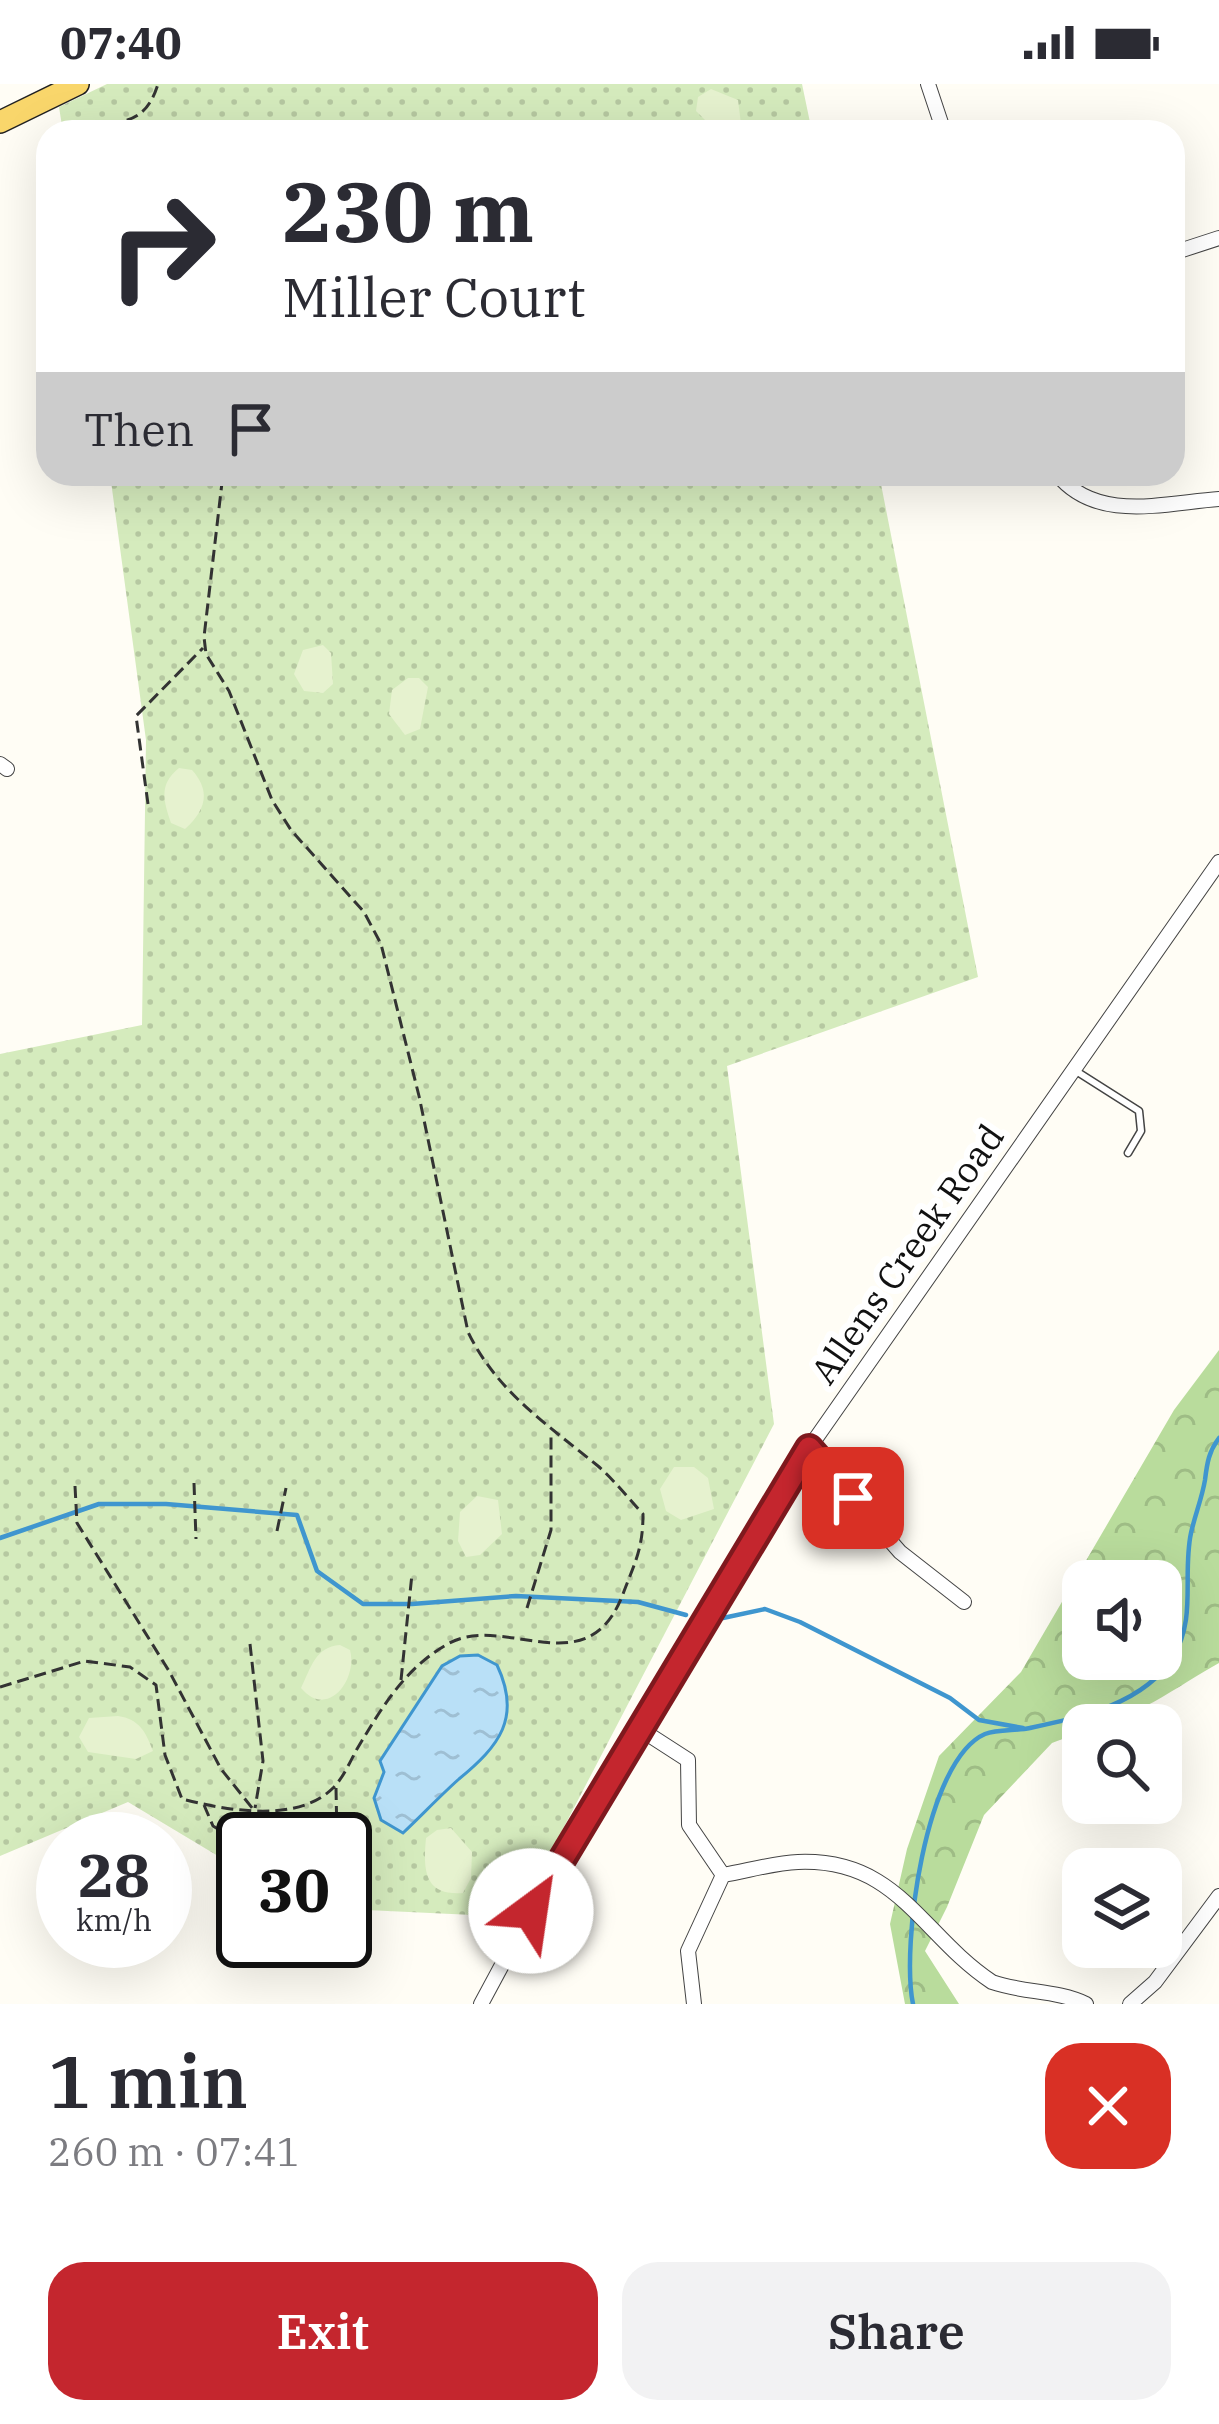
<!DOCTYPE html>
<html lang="en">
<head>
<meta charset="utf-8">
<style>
	:root { --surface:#fff; --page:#f2f2f3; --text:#2b2b33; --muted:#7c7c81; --accent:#c4262e }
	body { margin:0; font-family:"IBM Plex Serif",serif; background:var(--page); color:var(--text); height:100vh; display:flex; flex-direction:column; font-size:45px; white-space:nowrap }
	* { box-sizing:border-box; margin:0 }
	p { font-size:39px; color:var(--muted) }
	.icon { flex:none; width:66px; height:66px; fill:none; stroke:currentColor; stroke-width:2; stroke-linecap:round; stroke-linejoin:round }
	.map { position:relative; height:1920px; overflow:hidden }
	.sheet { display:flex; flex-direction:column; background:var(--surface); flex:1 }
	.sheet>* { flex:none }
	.banner { position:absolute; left:36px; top:36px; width:1149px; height:366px; border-radius:36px; box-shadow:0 12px 48px #0002; background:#fff; color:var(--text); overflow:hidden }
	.fabs { position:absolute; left:1062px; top:1476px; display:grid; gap:24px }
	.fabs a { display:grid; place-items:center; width:120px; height:120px; border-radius:24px; background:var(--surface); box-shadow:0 12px 48px #0002; font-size:60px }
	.speed { position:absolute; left:36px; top:1728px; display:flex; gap:24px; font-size:60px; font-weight:700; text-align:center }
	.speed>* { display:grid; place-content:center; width:156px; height:156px; border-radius:50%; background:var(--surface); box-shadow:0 12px 48px #0002; line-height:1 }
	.speed small { font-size:30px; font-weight:400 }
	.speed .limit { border:6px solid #111; border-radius:18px; background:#fff; color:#111 }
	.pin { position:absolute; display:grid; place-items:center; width:102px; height:102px; color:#fff; margin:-51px; border-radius:24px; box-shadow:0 6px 18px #0006 }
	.me { position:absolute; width:132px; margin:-66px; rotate:31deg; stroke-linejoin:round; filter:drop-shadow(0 0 9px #0008) }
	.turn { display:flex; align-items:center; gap:42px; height:252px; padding:0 48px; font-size:54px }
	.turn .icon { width:156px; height:156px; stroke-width:2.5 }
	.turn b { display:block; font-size:84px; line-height:102px }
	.then { display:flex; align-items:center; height:114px; padding:0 48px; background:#0003; gap:24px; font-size:45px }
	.round { display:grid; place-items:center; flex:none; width:126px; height:126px; border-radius:36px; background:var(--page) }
	.summary { display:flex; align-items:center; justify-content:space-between; height:204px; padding:0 48px }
	h1 { font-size:72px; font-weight:600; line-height:90px }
	.button { display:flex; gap:24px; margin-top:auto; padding:24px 48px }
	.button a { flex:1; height:138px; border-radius:36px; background:var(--accent); color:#fff; font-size:48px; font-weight:600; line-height:138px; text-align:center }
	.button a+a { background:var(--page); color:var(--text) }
	.status { display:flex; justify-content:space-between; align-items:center; height:84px; padding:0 60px; background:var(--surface); direction:ltr }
	.status svg { height:33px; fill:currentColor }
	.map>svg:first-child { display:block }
	.green { fill:url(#green-dots) }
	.forest { fill:url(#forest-crowns); fill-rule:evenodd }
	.pitch { fill:#e6f2cf }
	.water { fill:url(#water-ripples); stroke:#3f96cf; stroke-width:3 }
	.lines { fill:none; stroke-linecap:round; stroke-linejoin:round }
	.stream { stroke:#3f96cf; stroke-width:4.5 }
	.lane-casing { stroke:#444; stroke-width:9 }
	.street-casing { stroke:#444; stroke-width:16 }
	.primary-casing { stroke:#222; stroke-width:24 }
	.path { stroke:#333; stroke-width:3; stroke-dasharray:12 6; stroke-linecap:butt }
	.lane { stroke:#fff; stroke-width:6 }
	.street { stroke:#fff; stroke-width:14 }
	.primary { stroke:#f9d66b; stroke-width:21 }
	.route-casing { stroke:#7f191e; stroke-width:30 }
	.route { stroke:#c4262e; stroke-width:21 }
	.labels { text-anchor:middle; stroke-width:12; stroke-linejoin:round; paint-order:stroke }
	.street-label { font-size:36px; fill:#111; stroke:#fff }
</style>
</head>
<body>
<div class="status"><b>07:40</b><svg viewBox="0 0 49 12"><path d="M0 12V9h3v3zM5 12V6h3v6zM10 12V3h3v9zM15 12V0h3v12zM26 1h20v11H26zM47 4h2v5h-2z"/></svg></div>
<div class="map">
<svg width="1219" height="1920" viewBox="0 0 1219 1920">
	<defs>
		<pattern id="green-dots" width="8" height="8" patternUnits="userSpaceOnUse" patternTransform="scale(3)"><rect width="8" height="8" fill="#d5ebbd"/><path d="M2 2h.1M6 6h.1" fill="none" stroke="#b6c8a1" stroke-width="1.8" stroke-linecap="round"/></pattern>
		<pattern id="forest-crowns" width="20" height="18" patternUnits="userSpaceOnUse" patternTransform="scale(3)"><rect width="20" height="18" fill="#b9dc9c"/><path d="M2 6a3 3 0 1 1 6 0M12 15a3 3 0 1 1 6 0" fill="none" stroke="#9ebc85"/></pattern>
		<pattern id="water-ripples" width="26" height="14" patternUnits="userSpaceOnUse" patternTransform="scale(3)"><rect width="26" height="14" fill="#b9e0f7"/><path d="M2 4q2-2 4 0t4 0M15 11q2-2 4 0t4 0" fill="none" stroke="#9ebfd3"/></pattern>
	</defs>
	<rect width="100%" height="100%" fill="#fffdf5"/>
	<path class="green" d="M107 0H802L812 48H63L59 23Z
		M110 390H879L978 893 727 982 774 1340 517 1833 345 1825V1755H243V1787L128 1718 0 1772V970L142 941 146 656Z"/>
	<path class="forest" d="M1219 1266V1579C1180 1600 1129 1641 1083 1641V1647L1052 1659 984 1731 947 1823 925 1867 959 1920H905L890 1840 907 1765 939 1672 1021 1588 1174 1326ZM1083 1497H1161V1575H1083Z"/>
	<path class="pitch" d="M711 5 738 16 742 48H717L696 27 698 13Z
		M323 561 331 569 333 600 323 609 304 607 294 590 303 566Z
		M408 594H419L428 603 420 645 405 651 389 630 392 606Z
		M179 684 192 686C211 707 206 726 185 745L171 739C163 716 159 700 179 684Z
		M674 1383H694L708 1394 714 1425 681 1436 666 1427 660 1405Z
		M477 1412 498 1416 502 1450 480 1471 466 1473 458 1457 460 1428Z
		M340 1561 350 1566C358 1595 328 1636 301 1604 311 1584 315 1563 340 1561Z
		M118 1632C139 1635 146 1648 153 1667L136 1675 88 1668 79 1653 89 1634Z
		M451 1744 472 1768 471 1794 463 1809C424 1812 423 1786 426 1754L437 1746Z"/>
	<path class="water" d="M478 1571 497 1581C522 1634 499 1662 459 1695 440 1712 422 1731 403 1749L381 1736 374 1714 384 1688 380 1677 442 1582 460 1572Z"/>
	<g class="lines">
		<path class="stream" d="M0 1454 99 1420H166L297 1431 317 1487 363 1520H412L516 1512 638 1518 686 1531
			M723 1534 765 1525 800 1538 950 1614 979 1636 1023 1644
			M913 1920C901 1862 925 1676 985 1650 998 1645 1016 1647 1030 1644 1081 1633 1144 1620 1173 1573 1197 1534 1182 1491 1191 1449 1195 1431 1202 1414 1205 1396 1207 1379 1209 1367 1219 1354"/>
		<g class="lane-casing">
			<path id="lane" d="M1076 987 1139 1027 1141 1047 1128 1069
				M1161 1846 1176 1865"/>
		</g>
		<g class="street-casing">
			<path id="street" d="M928 0 944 48
				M1173 169 1219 154
				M1057 390C1096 439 1164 419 1219 415
				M0 680 7 685
				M809 1364 900 1468 964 1518
				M640 1645 688 1676 689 1741 723 1791
				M481 1920 531 1827 800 1377 1219 778
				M694 1920 688 1867 723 1791C747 1787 773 1779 798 1778 898 1774 921 1851 992 1898 1023 1909 1057 1906 1086 1920
				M1130 1920 1155 1898 1219 1812"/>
		</g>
		<g class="primary-casing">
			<path id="primary" d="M0 38 78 0"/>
		</g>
		<path class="path" d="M99 48V40C132 39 148 32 158 0
			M148 720 136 632 203 564
			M194 1399 196 1455
			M75 1402 77 1439 169 1587 221 1685 253 1725
			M277 1447 286 1404
			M527 1524 551 1446V1348
			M250 1560 263 1677 255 1724
			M401 1596 412 1490
			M0 1603 85 1577 130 1583 156 1601 165 1671 182 1715C225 1726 297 1740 333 1704 343 1694 350 1678 357 1665 381 1625 404 1585 446 1561 503 1526 587 1605 623 1510 635 1478 643 1465 643 1430 628 1414 614 1396 598 1382 548 1341 497 1308 468 1248L419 1012 381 860 364 828 291 746 272 716 229 607 206 570 204 553 223 390
			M336 1704 337 1755
			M204 1721 213 1742 243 1760"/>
		<use href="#lane" class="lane"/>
		<use href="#street" class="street"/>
		<use href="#primary" class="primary"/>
	</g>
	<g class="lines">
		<g class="route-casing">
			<path id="route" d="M531 1827 809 1364 853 1414"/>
		</g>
		<use href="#route" class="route"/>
	</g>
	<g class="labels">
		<g class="street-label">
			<text transform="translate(907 1170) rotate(-55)" y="13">Allens Creek Road</text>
		</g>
	</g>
</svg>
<div class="fabs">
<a><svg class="icon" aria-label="sound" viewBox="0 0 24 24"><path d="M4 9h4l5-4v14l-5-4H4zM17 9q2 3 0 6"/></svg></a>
<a><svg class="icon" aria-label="search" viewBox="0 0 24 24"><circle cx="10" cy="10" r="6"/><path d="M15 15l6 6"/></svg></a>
<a><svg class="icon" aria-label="layers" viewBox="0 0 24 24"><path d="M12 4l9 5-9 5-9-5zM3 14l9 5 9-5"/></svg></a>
</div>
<div class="speed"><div>28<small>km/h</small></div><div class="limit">30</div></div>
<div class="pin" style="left:853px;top:1414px;background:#d93025"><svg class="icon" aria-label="arrive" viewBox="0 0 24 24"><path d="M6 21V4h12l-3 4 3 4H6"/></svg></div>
<svg class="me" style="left:531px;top:1827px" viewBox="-20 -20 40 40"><circle r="19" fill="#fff"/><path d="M0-13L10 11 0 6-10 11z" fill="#c4262e"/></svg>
<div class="banner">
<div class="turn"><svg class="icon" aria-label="right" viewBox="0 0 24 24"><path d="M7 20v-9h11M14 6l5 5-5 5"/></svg><div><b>230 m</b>Miller Court</div></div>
<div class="then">Then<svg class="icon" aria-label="arrive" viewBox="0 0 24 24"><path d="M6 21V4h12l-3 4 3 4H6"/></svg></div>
</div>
</div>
<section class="sheet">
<div class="summary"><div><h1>1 min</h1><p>260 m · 07:41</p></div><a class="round" style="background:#d93025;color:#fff"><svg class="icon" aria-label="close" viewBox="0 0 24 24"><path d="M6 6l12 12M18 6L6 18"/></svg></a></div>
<div class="button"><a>Exit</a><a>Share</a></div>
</section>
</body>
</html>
